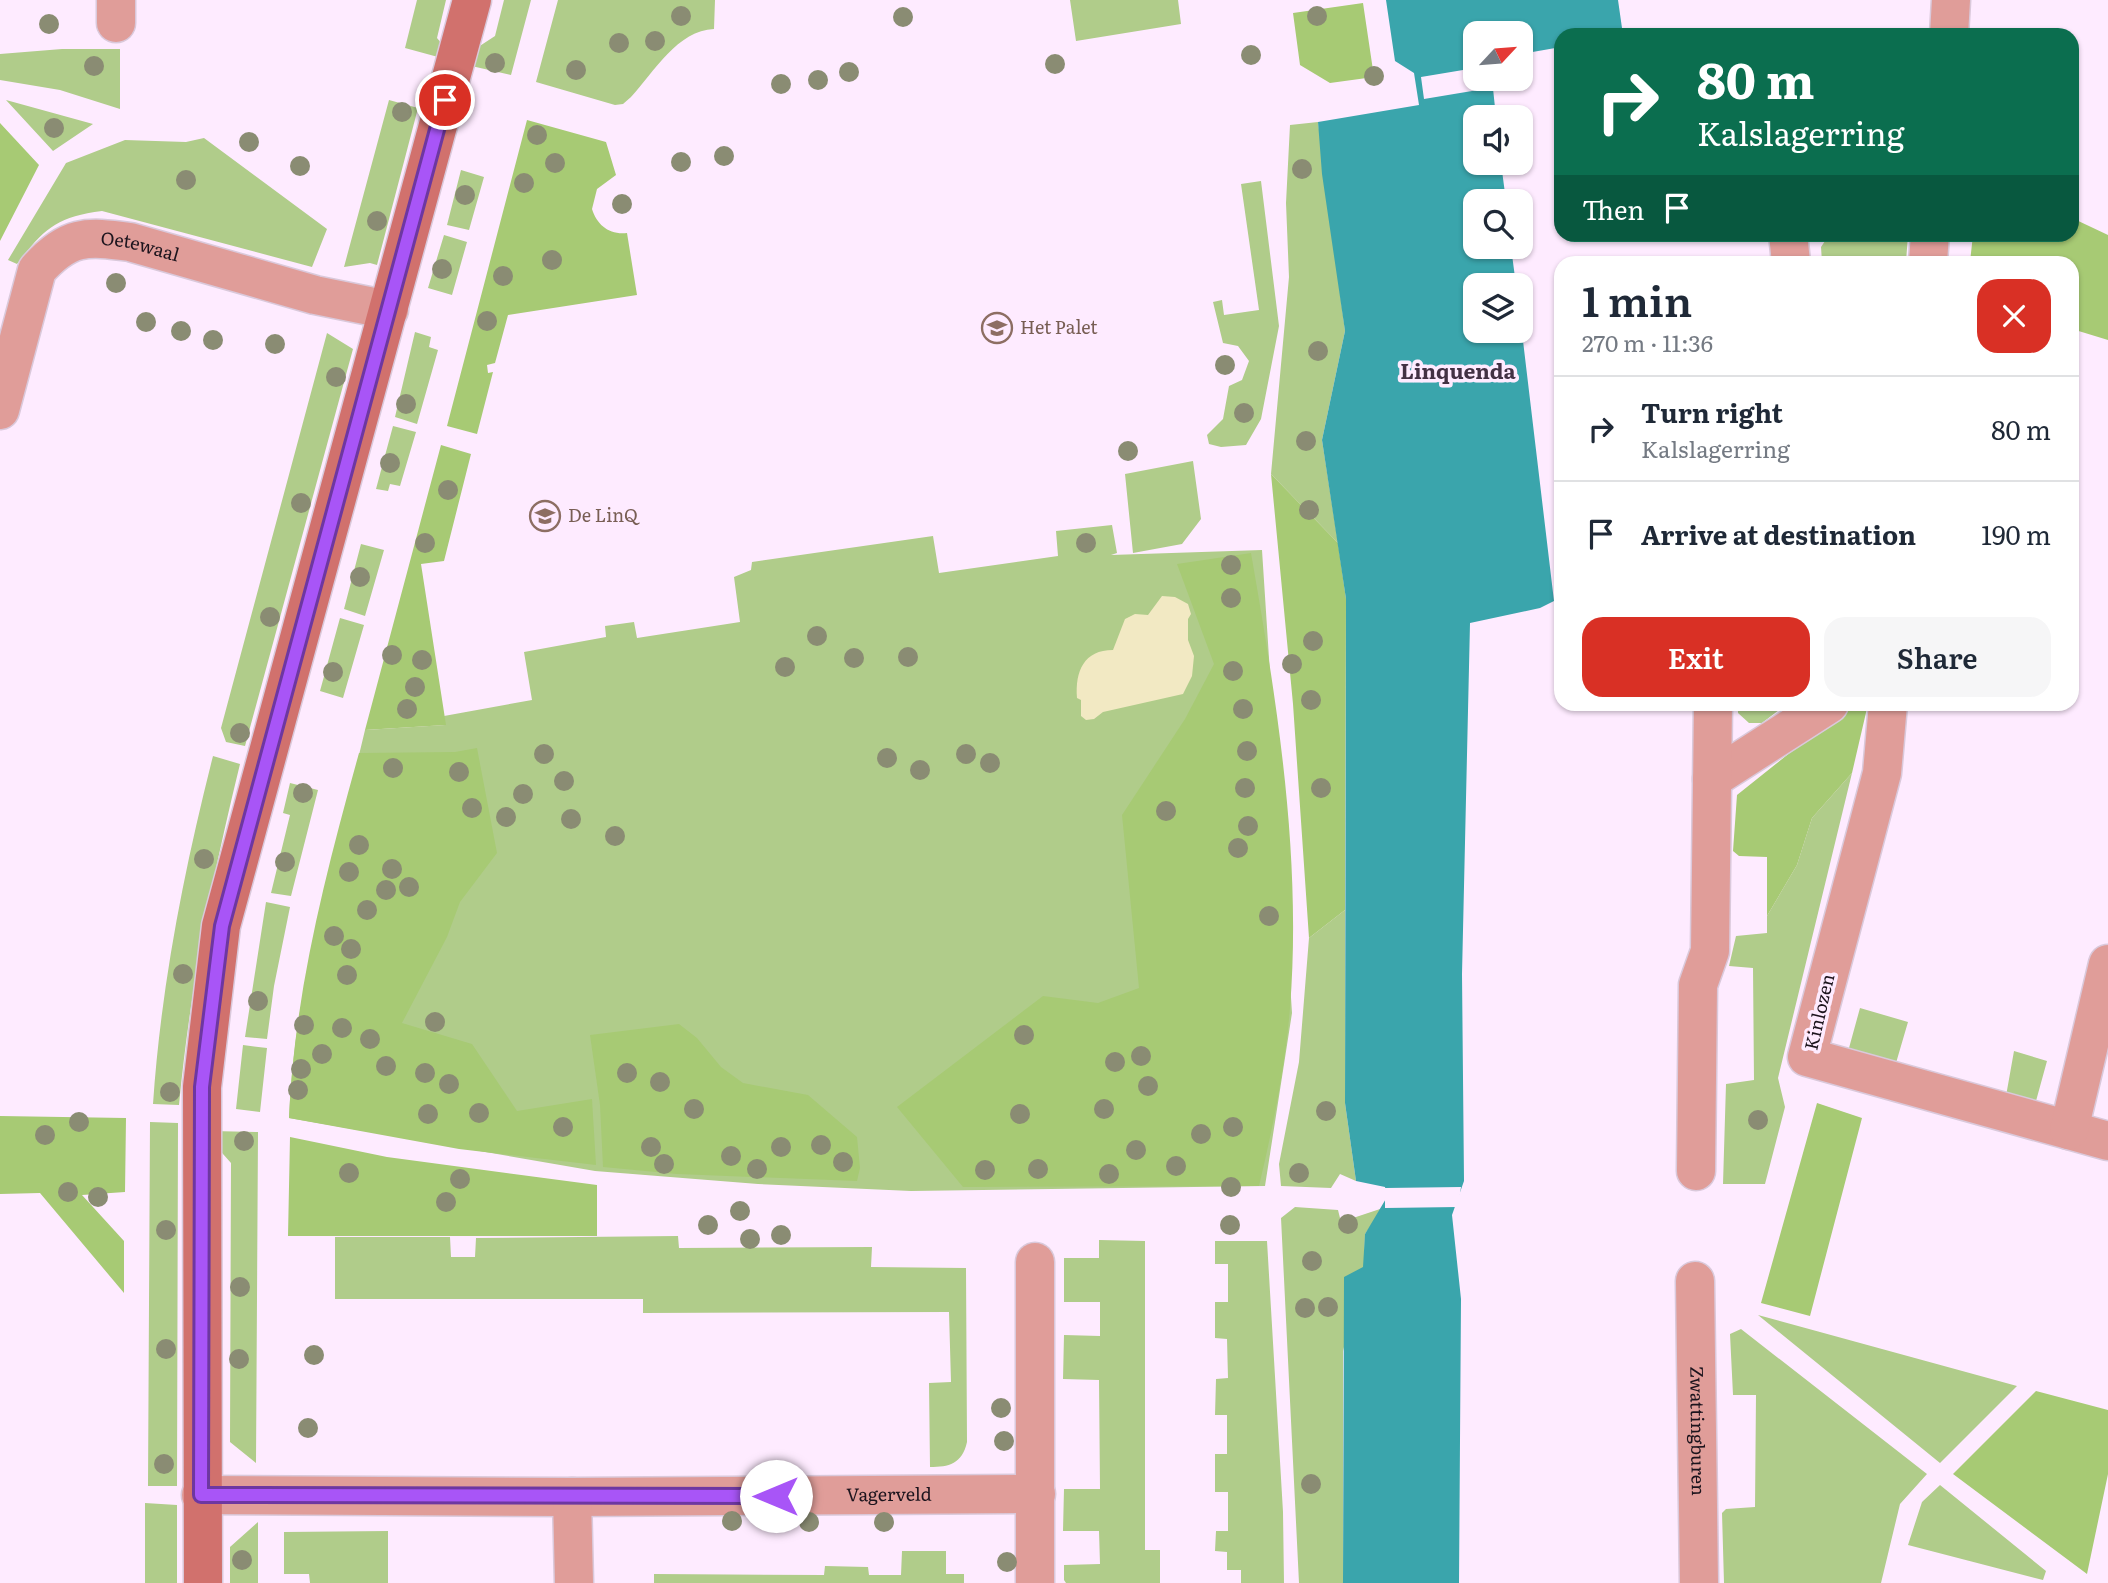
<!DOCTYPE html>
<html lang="en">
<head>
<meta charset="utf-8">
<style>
	:root { --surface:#fff; --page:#f6f6f7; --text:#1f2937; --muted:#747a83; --line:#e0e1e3; --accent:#d93025 }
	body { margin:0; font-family:Literata,serif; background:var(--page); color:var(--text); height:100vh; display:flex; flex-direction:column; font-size:26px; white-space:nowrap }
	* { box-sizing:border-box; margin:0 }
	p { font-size:23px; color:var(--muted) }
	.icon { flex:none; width:38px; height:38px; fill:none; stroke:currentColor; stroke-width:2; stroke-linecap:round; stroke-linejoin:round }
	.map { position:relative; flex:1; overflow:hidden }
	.drawer { position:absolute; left:1554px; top:256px; width:525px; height:455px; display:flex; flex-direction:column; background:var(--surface); border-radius:21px; box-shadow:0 2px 5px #0004 }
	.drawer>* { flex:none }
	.banner { position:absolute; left:1554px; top:28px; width:525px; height:214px; border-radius:21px; box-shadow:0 2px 5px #0004; background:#0b6e4f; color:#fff; overflow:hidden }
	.needle { width:46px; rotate:64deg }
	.buttons { position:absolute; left:1463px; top:21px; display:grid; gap:14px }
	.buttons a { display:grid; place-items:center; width:70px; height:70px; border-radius:14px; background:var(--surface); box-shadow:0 2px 5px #0004; font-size:35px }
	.pin { position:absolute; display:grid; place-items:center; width:60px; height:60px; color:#fff; margin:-30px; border:4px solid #fff; border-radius:50%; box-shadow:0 2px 7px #0007 }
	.me { position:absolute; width:77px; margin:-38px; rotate:270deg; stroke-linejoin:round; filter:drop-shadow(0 0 5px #0008) }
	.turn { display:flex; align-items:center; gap:24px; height:147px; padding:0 28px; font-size:32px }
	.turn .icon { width:91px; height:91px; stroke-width:2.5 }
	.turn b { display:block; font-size:49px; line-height:60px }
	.then { display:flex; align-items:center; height:66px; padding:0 28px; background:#0003; gap:14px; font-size:26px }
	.round { display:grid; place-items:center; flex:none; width:74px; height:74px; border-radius:21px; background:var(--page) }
	.overview { display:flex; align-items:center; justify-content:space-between; height:119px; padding:0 28px }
	h1 { font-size:42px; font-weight:600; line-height:52px }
	.cta { display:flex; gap:14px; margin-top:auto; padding:14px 28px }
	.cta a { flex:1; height:80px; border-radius:21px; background:var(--accent); color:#fff; font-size:28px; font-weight:600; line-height:80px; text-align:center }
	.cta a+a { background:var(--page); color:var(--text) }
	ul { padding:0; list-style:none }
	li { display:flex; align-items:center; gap:21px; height:105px; padding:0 28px; border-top:2px solid var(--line) }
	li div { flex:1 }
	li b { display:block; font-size:26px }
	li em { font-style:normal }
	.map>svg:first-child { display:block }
	.green { fill:#b0cc8a }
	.forest { fill:#a7ca74 }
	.sand { fill:#f2e9c3 }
	.water { fill:#3aa5ac }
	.pier { fill:#feebff }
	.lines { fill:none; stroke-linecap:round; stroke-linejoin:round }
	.street-casing { stroke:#dac9db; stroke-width:41 }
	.secondary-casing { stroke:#dac9db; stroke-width:41 }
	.street { stroke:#e09d99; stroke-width:38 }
	.secondary { stroke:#d1716d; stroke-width:38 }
	.tree { fill:#8a8c73 }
	.route-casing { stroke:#6d37a1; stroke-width:18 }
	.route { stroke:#a855f7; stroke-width:12 }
	.labels { text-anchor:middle; stroke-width:7; stroke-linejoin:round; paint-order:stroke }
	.street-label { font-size:18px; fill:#1c141d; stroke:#feebff }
	.education-label { font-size:18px; fill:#785e54; stroke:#feebff; text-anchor:start }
	.quarter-label { font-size:21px; font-weight:bold; fill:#433144; stroke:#feebff }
</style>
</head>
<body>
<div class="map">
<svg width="2108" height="1583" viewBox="0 0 2108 1583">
	<rect width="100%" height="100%" fill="#feebff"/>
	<path class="green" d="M417 0H446L437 38 442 44 438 57 405 48Z
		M504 0H531L511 75 467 65 469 53 495 36Z
		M558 0H715L714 29C678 30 654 72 631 97L623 104 615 105 536 82Z
		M1070 0H1178L1181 24 1076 41Z
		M62 49H120V109L60 90 0 80V54Z
		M6 100 93 124 53 151Z
		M389 100 418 108 377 265 370 263 344 267Z
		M1318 122 1345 331 1322 440 1338 543 1271 474 1289 277 1286 203 1290 125Z
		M204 138 327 229 312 267 102 211C56 217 44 229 17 264L8 260 66 163 125 140 186 142Z
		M461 170 484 177 469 230 447 225Z
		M1261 181 1279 326 1261 419 1246 445 1221 447 1209 444 1207 435 1223 419 1229 386 1242 380 1249 361 1238 346 1223 343 1213 302 1222 300 1224 315 1259 310 1241 184Z
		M444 235 467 242 452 295 428 288Z
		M1829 235H1908L1906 262H1822L1821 247Z
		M415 332 431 337 429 347 438 350 417 424 395 417Z
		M327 333 353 349 245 746 226 742 221 728Z
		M393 426 416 432 400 486 390 484 388 491 376 489Z
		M1193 461 1201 519 1182 544 1133 553 1125 474Z
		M1112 525 1117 553 1111 555 1262 550 1292 1013 1265 1186 911 1191 758 1184 595 1171 289 1118C294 985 335 858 365 730L445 725 444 716 532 700 524 652 606 637 605 626 634 622 637 638 740 622 734 577 751 570 752 562 933 536 939 573 1058 556 1056 531Z
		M361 544 384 550 365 616 344 609Z
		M340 618 364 625 343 698 320 691Z
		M1738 704H1787L1762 723H1749L1738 713Z
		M213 756 240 764C212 878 190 989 179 1105L153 1104C161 986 184 870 213 756Z
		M1852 773 1778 1078 1785 1107 1765 1184H1723L1726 1084 1754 1080 1753 968 1729 966 1736 936 1767 933V916L1797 865 1812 818Z
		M290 783 318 790 291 896 271 893 290 815 283 813Z
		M266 902 290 907 274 986 267 1039 245 1037Z
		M1345 910V1103L1356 1181 1340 1174 1331 1188 1281 1186 1279 1164 1299 1062 1309 938Z
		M1860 1008 1908 1022 1896 1063 1849 1048Z
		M243 1045 267 1048 260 1112 236 1109Z
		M2014 1051 2047 1061 2036 1101 2006 1096Z
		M150 1122 178 1123 177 1486H148Z
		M212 1131 258 1132 256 1463 230 1442 231 1163 215 1145Z
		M1295 1207 1338 1210 1341 1222 1383 1208 1365 1234 1364 1267 1343 1351V1583H1299L1281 1218Z
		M678 1236 679 1248 872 1247 871 1267 966 1268 967 1442C962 1464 949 1467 930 1467L929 1383 951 1382 949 1312 643 1313V1299H335V1237H450L451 1257H475L476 1238Z
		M1099 1240 1145 1241V1550H1160V1583H1066L1064 1580V1565L1100 1564 1099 1531H1063L1064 1489H1100L1099 1380 1063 1379 1064 1335 1100 1336V1302H1064V1258H1099Z
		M1215 1241H1267L1283 1512 1284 1583H1241V1570H1227V1552L1215 1551 1216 1531H1228V1492H1215V1454H1227V1415H1215L1216 1379 1228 1378 1227 1339 1215 1338V1302H1228V1264H1215Z
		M1758 1315 2017 1386 1940 1463Z
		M1741 1329 1927 1474 1900 1504 1881 1583H1724L1722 1513 1726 1509 1755 1507 1756 1395H1733L1730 1334Z
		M1940 1485 2046 1571 2043 1580 1908 1545 1922 1502Z
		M145 1503 177 1505V1583H145Z
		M258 1522V1583H230V1547Z
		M388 1531V1583H310L309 1574H284V1532Z
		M902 1551H946V1574H964V1583H654V1574L824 1575 825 1566 868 1567 869 1575H901Z"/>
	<path class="forest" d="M1363 3 1374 77 1330 83 1300 65 1293 13Z
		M527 120 606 142 616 175 597 189 592 209C597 225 609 235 627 233L637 295 508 315 495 363 487 365 488 373 493 372 477 434 447 426Z
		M0 123 39 165 0 241Z
		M2072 218 2108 235V340L2072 329V262H1970L1973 235 2072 234Z
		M441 445 471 454 444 561 421 564 446 725 365 730Z
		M1271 474 1338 543 1346 599 1345 910 1309 938 1293 704Z
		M1251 553C1277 702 1302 856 1290 1008 1285 1068 1273 1127 1259 1186L963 1187 897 1107 1043 996 1098 1003 1139 988 1122 815 1185 719 1214 664 1177 564Z
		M1851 704H1868L1852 773 1812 818 1797 865 1767 916V857L1739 856 1733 851 1737 795Z
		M477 748 497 853 460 902 447 937 402 1023 472 1044 517 1111 592 1099 596 1165 459 1149 289 1118C294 994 326 872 359 753L455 752Z
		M679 1024 697 1038 721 1067 743 1083 808 1095 857 1137 860 1168 857 1181 677 1174 603 1167 600 1105 590 1035Z
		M1817 1103 1862 1118 1810 1316 1761 1303Z
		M0 1116 126 1118 125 1192 82 1195 124 1241V1293L40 1193 0 1194Z
		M290 1137 387 1157 597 1185V1236H288Z
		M2036 1391 2108 1410V1474L2087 1574 1953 1474Z"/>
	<path class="sand" d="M1162 596 1175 597 1188 604 1191 614 1188 619V640L1194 656 1192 676 1183 694 1103 712 1094 719 1086 720 1081 716V700L1077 698C1075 671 1084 650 1113 650L1125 619 1135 614 1148 615Z"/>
	<path class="water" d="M1386 0H1618L1623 35H1561V47L1521 54V33H1475V79H1492L1496 117H1475V163H1501L1506 201H1475V247H1511L1516 285H1475V331H1521V324L1554 601 1540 608 1470 623 1462 974 1464 1181 1452 1215 1461 1299 1459 1583H1343L1344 1277 1363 1267 1365 1234 1387 1197 1385 1187 1356 1181 1345 1103 1346 599 1322 440 1345 331 1322 174 1318 122 1419 105 1414 73 1395 61Z"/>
	<path class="pier" d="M1475 68V79H1495L1496 87 1424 99 1421 77Z
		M1461 1187 1458 1207 1385 1208V1188Z"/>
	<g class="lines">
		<g class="street-casing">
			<g id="street">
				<path d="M116 0V23"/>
				<path d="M1949 35 1951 0"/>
				<path d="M1788 234 1791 262"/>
				<path d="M1928 262 1930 234"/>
				<path id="s1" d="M0 410 37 270C68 235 86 236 130 242L315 295 389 310"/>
				<path d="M1888 704 1882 773 1807 1057 2108 1141"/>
				<path d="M1712 779 1829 704"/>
				<path d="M2069 1130 2108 964"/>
				<path d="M1696 1171 1698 985 1710 951 1713 704"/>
				<path id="s2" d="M1695 1281 1699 1583"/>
				<path id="s3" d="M201 1495 572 1497 1036 1494"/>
				<path d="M572 1497 574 1583"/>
				<path d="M1035 1583V1262"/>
			</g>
		</g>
		<g class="secondary-casing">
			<path id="secondary" d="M203 1583 202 1087 221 926 472 0"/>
		</g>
		<use href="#street" class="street"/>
		<use href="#secondary" class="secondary"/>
	</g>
	<g class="tree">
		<circle cx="681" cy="16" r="10"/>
		<circle cx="1317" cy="16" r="10"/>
		<circle cx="903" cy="17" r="10"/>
		<circle cx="49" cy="24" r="10"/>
		<circle cx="655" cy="41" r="10"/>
		<circle cx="619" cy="43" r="10"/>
		<circle cx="1251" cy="55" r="10"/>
		<circle cx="495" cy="63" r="10"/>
		<circle cx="1055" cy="64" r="10"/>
		<circle cx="94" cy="66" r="10"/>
		<circle cx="576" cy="70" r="10"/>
		<circle cx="849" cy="72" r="10"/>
		<circle cx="1374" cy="76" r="10"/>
		<circle cx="818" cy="80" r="10"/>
		<circle cx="781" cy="84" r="10"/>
		<circle cx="402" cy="112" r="10"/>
		<circle cx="54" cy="128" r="10"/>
		<circle cx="537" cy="135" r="10"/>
		<circle cx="249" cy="142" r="10"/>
		<circle cx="724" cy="156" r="10"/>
		<circle cx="681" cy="162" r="10"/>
		<circle cx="555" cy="163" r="10"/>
		<circle cx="300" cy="166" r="10"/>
		<circle cx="1302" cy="169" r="10"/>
		<circle cx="186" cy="180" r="10"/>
		<circle cx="524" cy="183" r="10"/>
		<circle cx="465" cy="195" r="10"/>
		<circle cx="622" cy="204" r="10"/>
		<circle cx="377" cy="221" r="10"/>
		<circle cx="552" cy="260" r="10"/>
		<circle cx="442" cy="269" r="10"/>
		<circle cx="503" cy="276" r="10"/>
		<circle cx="116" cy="283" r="10"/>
		<circle cx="487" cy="321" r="10"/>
		<circle cx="146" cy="322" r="10"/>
		<circle cx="181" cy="331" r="10"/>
		<circle cx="213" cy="340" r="10"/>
		<circle cx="275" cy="344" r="10"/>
		<circle cx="1318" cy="351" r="10"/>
		<circle cx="1225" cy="365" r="10"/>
		<circle cx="336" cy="377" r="10"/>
		<circle cx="406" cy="404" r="10"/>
		<circle cx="1244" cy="413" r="10"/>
		<circle cx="1306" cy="441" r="10"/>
		<circle cx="1128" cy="451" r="10"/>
		<circle cx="390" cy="463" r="10"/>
		<circle cx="448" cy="490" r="10"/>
		<circle cx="301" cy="503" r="10"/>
		<circle cx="1309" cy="510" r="10"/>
		<circle cx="425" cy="543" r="10"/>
		<circle cx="1086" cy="543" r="10"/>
		<circle cx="1231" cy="565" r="10"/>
		<circle cx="360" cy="577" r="10"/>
		<circle cx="1231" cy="598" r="10"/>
		<circle cx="270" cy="617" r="10"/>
		<circle cx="817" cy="636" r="10"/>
		<circle cx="1313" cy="641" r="10"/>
		<circle cx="392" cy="655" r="10"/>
		<circle cx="908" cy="657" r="10"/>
		<circle cx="854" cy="658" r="10"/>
		<circle cx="422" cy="660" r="10"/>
		<circle cx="1292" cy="664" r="10"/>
		<circle cx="785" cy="667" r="10"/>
		<circle cx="1233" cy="671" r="10"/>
		<circle cx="333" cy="672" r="10"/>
		<circle cx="415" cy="687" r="10"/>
		<circle cx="1311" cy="700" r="10"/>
		<circle cx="407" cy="709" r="10"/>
		<circle cx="1243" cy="709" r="10"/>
		<circle cx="240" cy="733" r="10"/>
		<circle cx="1247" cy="751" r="10"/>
		<circle cx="544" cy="754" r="10"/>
		<circle cx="966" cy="754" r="10"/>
		<circle cx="887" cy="758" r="10"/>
		<circle cx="990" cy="763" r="10"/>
		<circle cx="393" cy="768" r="10"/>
		<circle cx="920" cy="770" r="10"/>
		<circle cx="459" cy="772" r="10"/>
		<circle cx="564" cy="781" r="10"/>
		<circle cx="1245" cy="788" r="10"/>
		<circle cx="1321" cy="788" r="10"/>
		<circle cx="303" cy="793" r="10"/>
		<circle cx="523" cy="794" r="10"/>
		<circle cx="472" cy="808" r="10"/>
		<circle cx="1166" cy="811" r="10"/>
		<circle cx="506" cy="817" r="10"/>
		<circle cx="571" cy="819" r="10"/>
		<circle cx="1248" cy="826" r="10"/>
		<circle cx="615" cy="836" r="10"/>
		<circle cx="359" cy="845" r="10"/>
		<circle cx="1238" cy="848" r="10"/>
		<circle cx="204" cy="859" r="10"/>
		<circle cx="285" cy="862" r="10"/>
		<circle cx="392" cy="869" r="10"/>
		<circle cx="349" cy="872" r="10"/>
		<circle cx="409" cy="887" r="10"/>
		<circle cx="386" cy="890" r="10"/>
		<circle cx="367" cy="910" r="10"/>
		<circle cx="1269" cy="916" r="10"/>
		<circle cx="334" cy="936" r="10"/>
		<circle cx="351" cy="949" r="10"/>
		<circle cx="183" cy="974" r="10"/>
		<circle cx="347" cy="975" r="10"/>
		<circle cx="258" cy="1001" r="10"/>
		<circle cx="435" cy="1022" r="10"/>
		<circle cx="304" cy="1025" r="10"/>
		<circle cx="342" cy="1028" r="10"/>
		<circle cx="1024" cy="1035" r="10"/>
		<circle cx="370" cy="1039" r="10"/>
		<circle cx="322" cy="1054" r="10"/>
		<circle cx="1141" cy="1056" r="10"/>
		<circle cx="1115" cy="1062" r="10"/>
		<circle cx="386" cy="1066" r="10"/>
		<circle cx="301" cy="1069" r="10"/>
		<circle cx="425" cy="1073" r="10"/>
		<circle cx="627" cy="1073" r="10"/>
		<circle cx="660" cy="1082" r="10"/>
		<circle cx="449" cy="1084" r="10"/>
		<circle cx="1148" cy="1086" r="10"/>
		<circle cx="298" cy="1090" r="10"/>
		<circle cx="170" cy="1092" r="10"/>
		<circle cx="694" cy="1109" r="10"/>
		<circle cx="1104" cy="1109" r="10"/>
		<circle cx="1326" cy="1111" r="10"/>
		<circle cx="479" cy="1113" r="10"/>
		<circle cx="428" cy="1114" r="10"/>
		<circle cx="1020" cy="1114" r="10"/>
		<circle cx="1758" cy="1120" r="10"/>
		<circle cx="79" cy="1122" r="10"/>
		<circle cx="563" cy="1127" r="10"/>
		<circle cx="1233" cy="1127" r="10"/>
		<circle cx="1201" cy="1134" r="10"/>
		<circle cx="45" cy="1135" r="10"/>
		<circle cx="244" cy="1141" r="10"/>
		<circle cx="821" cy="1145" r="10"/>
		<circle cx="651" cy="1147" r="10"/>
		<circle cx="781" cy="1147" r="10"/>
		<circle cx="1136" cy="1150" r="10"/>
		<circle cx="731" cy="1156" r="10"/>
		<circle cx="843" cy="1162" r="10"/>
		<circle cx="664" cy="1164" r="10"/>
		<circle cx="1176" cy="1166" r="10"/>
		<circle cx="757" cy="1169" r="10"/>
		<circle cx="1038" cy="1169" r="10"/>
		<circle cx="985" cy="1170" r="10"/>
		<circle cx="349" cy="1173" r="10"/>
		<circle cx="1299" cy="1173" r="10"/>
		<circle cx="1109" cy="1174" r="10"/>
		<circle cx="460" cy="1179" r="10"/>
		<circle cx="1231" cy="1187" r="10"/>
		<circle cx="68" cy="1192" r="10"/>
		<circle cx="98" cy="1197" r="10"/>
		<circle cx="446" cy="1202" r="10"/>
		<circle cx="740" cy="1211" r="10"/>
		<circle cx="1348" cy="1224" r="10"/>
		<circle cx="708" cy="1225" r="10"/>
		<circle cx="1230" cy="1225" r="10"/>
		<circle cx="166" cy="1230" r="10"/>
		<circle cx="781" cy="1235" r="10"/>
		<circle cx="750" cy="1239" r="10"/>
		<circle cx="1312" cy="1261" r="10"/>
		<circle cx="240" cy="1287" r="10"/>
		<circle cx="1328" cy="1307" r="10"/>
		<circle cx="1305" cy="1308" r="10"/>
		<circle cx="166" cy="1349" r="10"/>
		<circle cx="314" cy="1355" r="10"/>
		<circle cx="239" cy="1359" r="10"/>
		<circle cx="1001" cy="1408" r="10"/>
		<circle cx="308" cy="1428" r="10"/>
		<circle cx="1004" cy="1441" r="10"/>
		<circle cx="164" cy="1464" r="10"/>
		<circle cx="1311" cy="1484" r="10"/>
		<circle cx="732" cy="1521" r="10"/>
		<circle cx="809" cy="1522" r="10"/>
		<circle cx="884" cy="1522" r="10"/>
		<circle cx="242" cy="1560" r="10"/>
		<circle cx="1007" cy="1562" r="10"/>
	</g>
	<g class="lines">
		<g class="route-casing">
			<path id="route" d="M445 100 222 926 202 1087 201 1495 776 1496"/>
		</g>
		<use href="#route" class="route"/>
	</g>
	<defs>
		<g id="school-ring" transform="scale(1.575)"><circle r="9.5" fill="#feebff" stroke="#8d6e63" stroke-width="1.5"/><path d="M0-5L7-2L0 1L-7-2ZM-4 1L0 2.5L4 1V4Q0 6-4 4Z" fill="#8d6e63"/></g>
	</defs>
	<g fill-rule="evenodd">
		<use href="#school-ring" x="997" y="328"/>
		<use href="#school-ring" x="545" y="516"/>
	</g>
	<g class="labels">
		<g class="street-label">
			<text dy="6" stroke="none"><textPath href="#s1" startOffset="259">Oetewaal</textPath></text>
			<text transform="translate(1820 1012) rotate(-77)" y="6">Kinlozen</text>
			<text dy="6" stroke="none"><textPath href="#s2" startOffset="150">Zwattingburen</textPath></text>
			<text dy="6" stroke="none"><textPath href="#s3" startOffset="688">Vagerveld</textPath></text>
		</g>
		<g class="education-label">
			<text x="1020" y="334">Het Palet</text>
			<text x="568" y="522">De LinQ</text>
		</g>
		<g class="quarter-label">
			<text x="1458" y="379">Linquenda</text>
		</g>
	</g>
</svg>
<div class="buttons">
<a><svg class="needle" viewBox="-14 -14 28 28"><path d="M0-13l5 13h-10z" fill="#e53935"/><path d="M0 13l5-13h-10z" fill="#747a83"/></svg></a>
<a><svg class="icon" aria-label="sound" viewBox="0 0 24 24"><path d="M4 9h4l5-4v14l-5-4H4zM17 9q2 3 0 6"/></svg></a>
<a><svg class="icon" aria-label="search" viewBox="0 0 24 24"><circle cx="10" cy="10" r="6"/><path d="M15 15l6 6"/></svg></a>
<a><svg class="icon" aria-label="layers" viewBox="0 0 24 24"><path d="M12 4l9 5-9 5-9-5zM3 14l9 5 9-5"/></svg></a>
</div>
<div class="pin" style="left:445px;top:100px;background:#d93025"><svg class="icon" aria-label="arrive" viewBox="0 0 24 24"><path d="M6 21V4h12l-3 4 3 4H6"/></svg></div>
<svg class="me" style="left:776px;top:1496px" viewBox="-20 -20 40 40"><circle r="19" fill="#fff"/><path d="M0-13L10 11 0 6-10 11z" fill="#a855f7"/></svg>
<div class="banner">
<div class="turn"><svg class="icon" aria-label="right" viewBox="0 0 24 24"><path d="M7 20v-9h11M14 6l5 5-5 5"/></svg><div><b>80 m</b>Kalslagerring</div></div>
<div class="then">Then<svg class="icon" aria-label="arrive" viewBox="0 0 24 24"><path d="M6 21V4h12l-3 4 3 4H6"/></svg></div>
</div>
<section class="drawer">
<div class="overview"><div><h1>1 min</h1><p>270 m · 11:36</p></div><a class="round" style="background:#d93025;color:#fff"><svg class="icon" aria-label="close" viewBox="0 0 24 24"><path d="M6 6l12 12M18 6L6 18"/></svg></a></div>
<ul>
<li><svg class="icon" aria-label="right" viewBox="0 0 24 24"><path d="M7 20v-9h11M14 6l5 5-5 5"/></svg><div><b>Turn right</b><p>Kalslagerring</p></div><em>80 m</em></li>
<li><svg class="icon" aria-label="arrive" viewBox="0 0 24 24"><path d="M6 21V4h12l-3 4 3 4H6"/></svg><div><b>Arrive at destination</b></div><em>190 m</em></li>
</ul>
<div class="cta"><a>Exit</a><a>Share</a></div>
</section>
</div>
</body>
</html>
